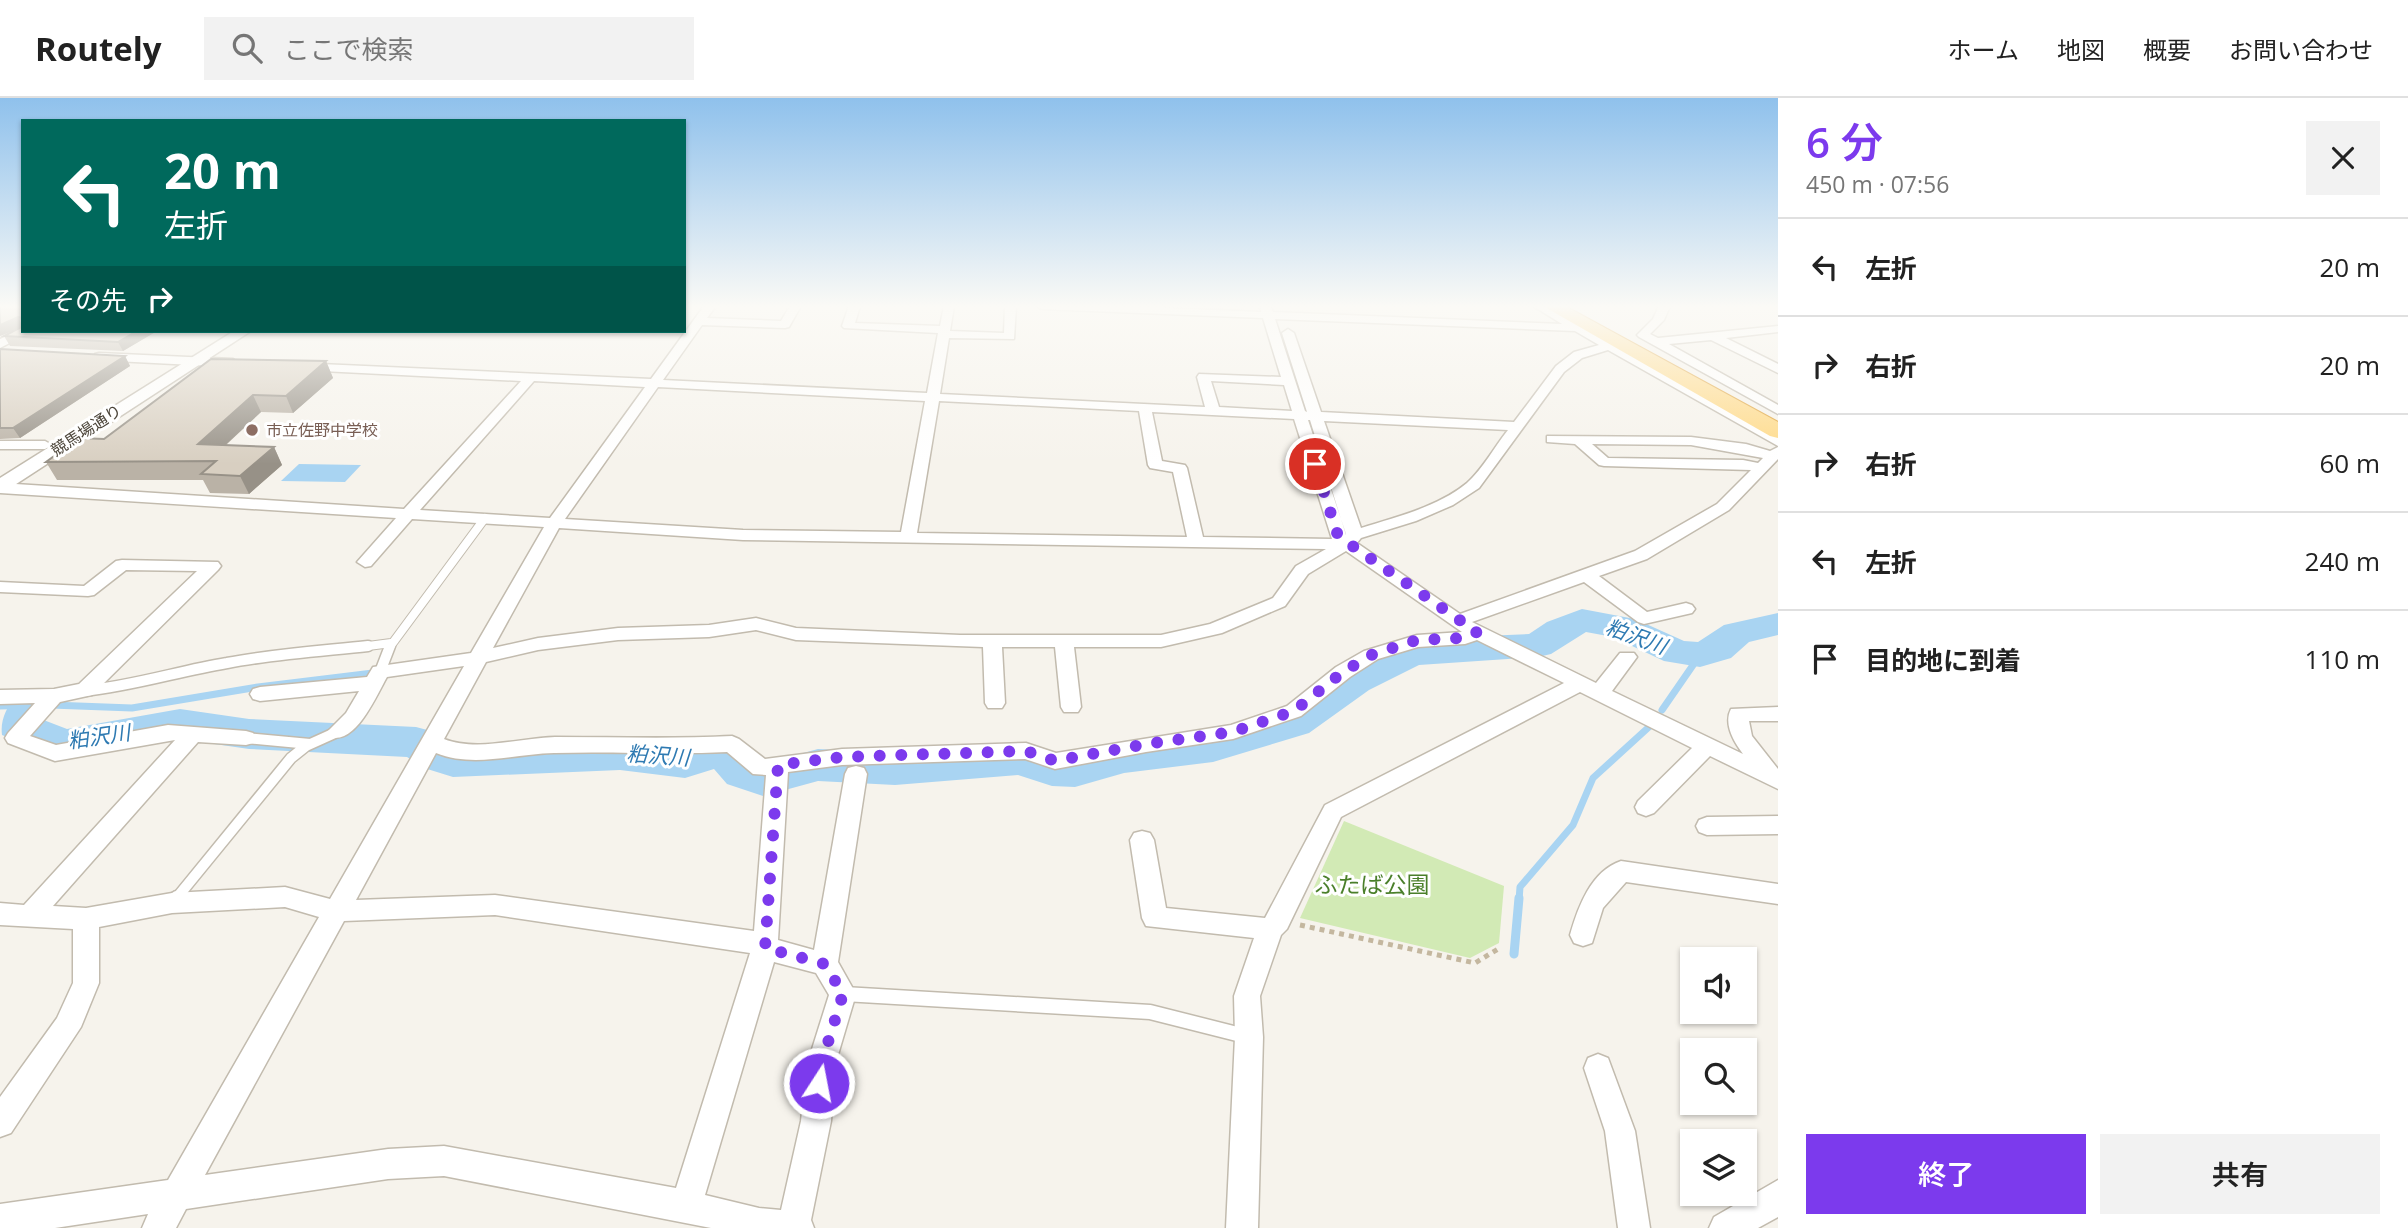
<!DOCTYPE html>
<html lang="ja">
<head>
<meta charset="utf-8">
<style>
	:root { --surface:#fff; --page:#f2f2f2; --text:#222; --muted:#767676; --line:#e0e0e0; --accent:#7c3aed }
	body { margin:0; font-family:"Open Sans","Noto Sans JP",sans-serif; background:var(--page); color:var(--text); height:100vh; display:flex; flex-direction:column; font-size:26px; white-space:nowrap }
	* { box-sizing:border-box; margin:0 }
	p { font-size:23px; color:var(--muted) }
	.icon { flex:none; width:38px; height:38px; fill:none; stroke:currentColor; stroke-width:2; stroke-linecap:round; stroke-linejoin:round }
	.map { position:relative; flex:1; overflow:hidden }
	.side { display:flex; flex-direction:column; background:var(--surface); width:630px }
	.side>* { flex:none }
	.hud { position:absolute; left:21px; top:21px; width:665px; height:214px; border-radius:0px; box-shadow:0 2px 5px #0004; background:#00695c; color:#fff; overflow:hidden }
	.buttons { position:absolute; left:1680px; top:849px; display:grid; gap:14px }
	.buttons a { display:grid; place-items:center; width:77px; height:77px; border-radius:0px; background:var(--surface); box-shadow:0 2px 5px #0004; font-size:35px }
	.pin { position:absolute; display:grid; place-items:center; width:60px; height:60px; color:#fff; margin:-30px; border:4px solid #fff; border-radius:50%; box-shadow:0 2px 7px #0007 }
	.me { position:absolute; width:77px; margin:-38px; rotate:11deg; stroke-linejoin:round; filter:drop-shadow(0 0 5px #0008) }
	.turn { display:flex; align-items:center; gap:24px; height:147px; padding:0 28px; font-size:32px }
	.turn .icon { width:91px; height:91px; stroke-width:2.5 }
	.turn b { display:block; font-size:49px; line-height:60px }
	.then { display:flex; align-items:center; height:66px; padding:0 28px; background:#0003; gap:14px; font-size:26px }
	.round { display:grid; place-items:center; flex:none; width:74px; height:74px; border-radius:0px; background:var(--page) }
	.overview { display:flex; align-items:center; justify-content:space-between; height:119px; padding:0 28px }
	h1 { font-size:42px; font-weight:600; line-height:52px; color:var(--accent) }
	.action { display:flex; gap:14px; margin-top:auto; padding:14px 28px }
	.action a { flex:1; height:80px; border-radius:0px; background:var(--accent); color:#fff; font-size:28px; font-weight:600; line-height:80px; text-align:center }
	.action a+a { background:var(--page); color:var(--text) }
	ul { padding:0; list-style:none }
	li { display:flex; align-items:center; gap:21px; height:98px; padding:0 28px; border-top:2px solid var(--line) }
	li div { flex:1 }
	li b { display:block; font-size:26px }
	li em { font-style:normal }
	header { display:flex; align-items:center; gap:42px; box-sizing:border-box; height:98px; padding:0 35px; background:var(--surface); border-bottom:2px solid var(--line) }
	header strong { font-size:33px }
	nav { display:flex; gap:38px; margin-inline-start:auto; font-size:24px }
	.search { width:490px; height:63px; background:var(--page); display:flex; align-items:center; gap:18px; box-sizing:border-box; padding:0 24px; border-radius:0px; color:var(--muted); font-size:26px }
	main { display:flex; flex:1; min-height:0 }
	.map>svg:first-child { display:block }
	.green { fill:#d2eab5 }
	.water { fill:#a9d4f2 }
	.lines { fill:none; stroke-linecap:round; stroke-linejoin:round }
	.stream-far1 { stroke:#a9d4f2; stroke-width:7 }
	.stream { stroke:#a9d4f2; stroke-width:9 }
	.river { fill:#a9d4f2; fill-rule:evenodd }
	.service-far2-casing { stroke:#c2bbae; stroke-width:10 }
	.service-far1-casing { stroke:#c2bbae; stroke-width:13 }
	.service-casing { stroke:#c2bbae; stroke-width:17 }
	.minor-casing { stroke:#c2bbae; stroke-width:3 }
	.tertiary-casing { stroke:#c2bbae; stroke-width:3 }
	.trunk-casing { stroke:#e0a43c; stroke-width:2 }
	.path { stroke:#c4b79f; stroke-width:5; stroke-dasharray:5 5; stroke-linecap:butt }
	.service-far2 { stroke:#fff; stroke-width:8 }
	.service-far1 { stroke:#fff; stroke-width:10 }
	.service { stroke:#fff; stroke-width:14 }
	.minor { fill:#fff; fill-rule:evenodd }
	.tertiary { fill:#fff; fill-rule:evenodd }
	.trunk { fill:#ffd985; fill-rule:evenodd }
	.wall { fill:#bab2a6 }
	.shaded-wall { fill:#979187 }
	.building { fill:#d8cfc1; stroke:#979187; stroke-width:2 }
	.route { stroke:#7c3aed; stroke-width:12; stroke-dasharray:0 21.6 }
	.education-dot { fill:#8d6e63; stroke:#fff; stroke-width:2.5 }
	.labels { text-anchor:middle; stroke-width:6; stroke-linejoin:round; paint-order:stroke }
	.far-street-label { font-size:16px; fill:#4b4439; stroke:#fff }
	.far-education-label { font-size:16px; fill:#785e54; stroke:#fff; text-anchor:start }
	.water-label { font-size:21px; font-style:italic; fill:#2e7ab2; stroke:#fff }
	.near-park-label { font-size:23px; fill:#4a7f2a; stroke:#fff }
</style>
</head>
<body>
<header>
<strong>Routely</strong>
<div class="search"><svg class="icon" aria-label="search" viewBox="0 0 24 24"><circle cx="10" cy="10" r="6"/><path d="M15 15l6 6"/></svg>ここで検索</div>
<nav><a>ホーム</a><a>地図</a><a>概要</a><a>お問い合わせ</a></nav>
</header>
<main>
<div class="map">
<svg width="1778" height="1130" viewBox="0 0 1778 1130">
	<rect width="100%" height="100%" fill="#f6f3ec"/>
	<path class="green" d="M1344 723 1504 788 1499 845 1470 860 1300 820Z"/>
	<path class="water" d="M299 366 361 367 345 384 281 383Z"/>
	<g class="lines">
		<path class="stream-far1" d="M51 607 132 610 258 589 373 575
			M0 608 40 607
			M1662 612 1700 557
			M1519 802 1520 789 1573 727 1593 680 1650 628"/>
		<path class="stream" d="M1514 856 1519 800"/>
		<path class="river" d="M1582 511 1635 521 1684 543 1698 544 1724 527 1778 515V537L1749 544 1731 560 1700 569 1664 563 1613 539 1586 534 1551 556 1538 559 1419 567 1369 592 1309 635 1213 664 1124 675 1075 689 1052 688 1018 677 895 687 818 683 763 698 727 686 714 671 685 680 620 672 453 679 424 670 407 659 249 651 180 641 64 662 2 637C0 621 7 610 16 596L30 592 44 596 50 606 41 621 67 631 180 611 249 621 416 629 431 633 453 647 620 640 685 648 724 640 739 644 757 664 763 666 818 651 895 655 1019 645 1053 656 1075 657 1124 643 1213 634 1280 615 1341 574 1395 548 1433 540 1529 536 1547 524Z"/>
		<g class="service-far2-casing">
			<path id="service-far2" d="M353 550 391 545
				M389 550 485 420"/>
		</g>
		<g class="service-far1-casing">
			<path id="service-far1" d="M380 574 390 548
				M84 593C133 588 179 573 227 565 274 556 321 553 368 548
				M246 640 310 646
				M175 802 291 660 306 648 337 634"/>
		</g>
		<g class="service-casing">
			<path id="service" d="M175 802 177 800
				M844 896 1150 914 1245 938"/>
		</g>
		<g class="minor-casing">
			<path id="minor" d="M704 208H716L707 220 781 223 790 208H801L789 229 785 230 702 227 663 282 927 295 938 235 844 230 842 228 849 208H860L855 225 940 228 944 208H954L950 233 1004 235 1005 208H1016L1014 241 949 240 940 296 1205 309 1197 279 1199 276 1281 279 1263 220 1042 211 1036 208H1121L1261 214 1260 208H1270L1273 214 1562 226 1533 208H1547L1778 338V348L1608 252 1582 260 1564 274 1479 390 1453 407 1416 423 1361 440 1357 445 1460 516 1635 453 1717 406 1751 372 1604 368 1599 367 1575 346 1547 344V338L1691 339 1746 346 1770 353 1778 349V361L1729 412 1647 461 1599 478 1647 514 1686 505 1692 507 1695 511 1692 515 1644 526 1638 524 1584 484 1472 524 1596 585 1620 555H1634L1637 559 1612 593 1743 656C1734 644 1723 626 1731 611L1778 609V623H1749L1752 638 1778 671V691L1710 658 1654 715 1646 718 1638 715 1635 709 1638 703 1692 650 1580 594 1341 719 1287 831 1281 837 1260 898 1263 939 1258 1130H1226L1235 939 1234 898 1254 840 1146 828 1142 820 1130 742 1134 735 1142 733 1150 735 1154 742 1166 810 1265 820 1325 707 1564 585 1477 542 1465 546 1418 549 1378 561 1350 579 1301 618 1233 641 1146 654 1055 671 1025 661 842 667 788 674 778 842 814 852 845 676 848 670 856 668 864 670 867 676 838 864 856 896 835 967 831 1023 811 1122 814 1130H711L444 1078 388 1081 186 1111 176 1130H142L148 1116 55 1130H0V1106L168 1082 319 819 285 809 172 815 99 829V885L81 929 11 1035 0 1039V999L57 920 73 885V831L0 827V805L24 807 175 642 55 663 8 645 5 640 8 635 35 605 0 606V592L54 591 79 586 197 473 126 472 94 497 88 498 0 494V484L84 488 116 463 122 462 218 464 221 468 218 472 92 597 60 604 30 638 56 647 168 627 246 633 253 635 256 640 253 645 246 647 198 644 53 808 86 810 172 795 285 789 330 801 464 568 387 579C376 598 356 647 330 639L327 634 346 615 359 593 260 603 253 601 250 596 253 591 260 589 367 579 373 569 471 555 544 429 412 421 371 468 365 469 357 464 396 420 0 395V385L404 411 521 283 302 272 296 268 298 265 651 281ZM1275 221 1575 233 1599 247 1574 254 1556 268 1514 324 1321 314 1294 235 1288 231 1282 235 1307 314 1305 313ZM534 283 645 289 550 420 420 412ZM1211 283 1284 287 1292 313 1219 309ZM658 289 925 303 901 434 743 432 565 421ZM939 303 1139 313 1148 367 1150 370 1173 374 1187 439 917 435ZM1152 314 1294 321 1332 441 1203 439 1187 370 1185 367 1162 363ZM1308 322H1310L1346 437V436ZM1324 323 1508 332C1495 348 1483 371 1467 385 1438 409 1396 419 1361 430ZM1592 346 1691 347 1763 360 1758 365 1743 362 1608 360ZM559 430 743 442 1326 451 1296 468 1273 500 1210 526 1161 537H960L796 530 756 520 709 527 618 530 538 540 493 550ZM1346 453 1462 534 1417 537 1364 553 1336 569 1287 608 1231 627 1056 655 1026 645 842 651 765 661 739 641 732 638C673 641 614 639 555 639 519 640 477 654 444 641L486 564 538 552 618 542 709 539 756 532 796 542 983 549 985 605 988 610H1002L1005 605 1002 549H1055L1061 609 1064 614H1078L1081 609 1074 549H1161L1222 535 1285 508 1308 476ZM727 654 753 676 766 677 754 833 495 797 356 802 436 655C473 670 515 656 554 655 612 653 669 657 727 654ZM495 817 750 855 676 1090 444 1048 388 1051 205 1077 344 823ZM774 864 816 875 829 897 807 967 801 1023 781 1112 759 1110 705 1097Z
				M1659 208H1670L1664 222 1650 236 1658 240 1778 228V234L1726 240 1778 266V275L1711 242 1669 246 1778 307V316L1639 239 1637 237 1653 221Z
				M23 231 33 233 0 250V241Z
				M99 255 233 261 239 265 233 269 95 262V256Z
				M0 343H45L52 347 45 351H0Z
				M1778 718V736L1707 737 1699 734 1696 728 1699 722 1707 719Z
				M1621 763 1778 786V806L1626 784 1603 810 1592 845 1583 848 1574 845 1570 837C1578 809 1591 773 1621 763Z
				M1598 956 1608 960 1635 1033 1650 1130H1618L1605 1033 1584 970 1588 960Z
				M1778 1082V1119L1758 1130H1709L1714 1119Z"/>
		</g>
		<g class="tertiary-casing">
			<path id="tertiary" d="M234 233H251L7 392 0 394V380Z"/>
		</g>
		<g class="trunk-casing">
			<path id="trunk" d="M1543 208H1565L1778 324V340L1770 338Z"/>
		</g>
		<path class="path" d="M1300 827 1475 865 1498 851"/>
		<use href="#service-far2" class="service-far2"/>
		<use href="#service-far1" class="service-far1"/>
		<use href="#service" class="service"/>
		<use href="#minor" class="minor"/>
		<use href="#tertiary" class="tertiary"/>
		<use href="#trunk" class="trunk"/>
	</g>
	<path class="wall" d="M23 208V233H157L123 253 10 248 4 238 20 230 0 238Z
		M0 251 125 258 130 268 20 340 0 341Z
		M326 263 333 280 293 315 261 314 226 347 274 349 282 367 249 396 210 395 203 382H57L46 364 104 341Z"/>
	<path class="shaded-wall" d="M18 219 23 229 0 238V227Z
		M137 233H157L123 253 118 244Z
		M125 258 130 268 20 340 13 330Z
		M326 263 333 280 293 315 286 298Z
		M253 297 261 314 207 364 198 346Z
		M274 349 282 367 249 396 240 378Z"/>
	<path class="building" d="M0 208H23L22 211H23V220L18 219 0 227Z
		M23 228V233H137L118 244 4 238Z
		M0 251 125 258 13 330H0Z
		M211 261 326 263 286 298 253 297 198 346 274 349 240 378 201 376 216 363 46 364 79 340 104 341Z"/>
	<linearGradient id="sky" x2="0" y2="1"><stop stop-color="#8fc1ec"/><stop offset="0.57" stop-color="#fbfaf6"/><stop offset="1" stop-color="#fbfaf6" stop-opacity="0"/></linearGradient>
	<rect width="1778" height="366" fill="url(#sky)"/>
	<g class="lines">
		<path class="route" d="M819 985 821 967 843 896 825 866 765 850 778 667 842 659 1026 653 1055 663 1146 646 1233 634 1294 613 1343 574 1371 557 1417 542 1465 540 1477 534 1338 438 1315 366"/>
	</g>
	<circle class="education-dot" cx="252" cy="332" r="7"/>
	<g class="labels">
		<g class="far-street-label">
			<text transform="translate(86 332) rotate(-33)" y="6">競馬場通り</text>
		</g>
		<g class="far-education-label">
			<text x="266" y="338">市立佐野中学校</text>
		</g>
		<g class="water-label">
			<text transform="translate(1636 539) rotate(20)" y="7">粕沢川</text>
			<text transform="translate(99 639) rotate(-8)" y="7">粕沢川</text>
			<text transform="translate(658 658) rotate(4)" y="7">粕沢川</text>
		</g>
		<g class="near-park-label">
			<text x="1372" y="795">ふたば公園</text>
		</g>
	</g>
</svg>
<div class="buttons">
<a><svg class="icon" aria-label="sound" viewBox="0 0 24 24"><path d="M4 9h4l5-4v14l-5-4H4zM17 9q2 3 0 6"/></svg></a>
<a><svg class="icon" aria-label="search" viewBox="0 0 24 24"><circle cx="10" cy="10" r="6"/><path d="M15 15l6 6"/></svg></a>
<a><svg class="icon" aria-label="layers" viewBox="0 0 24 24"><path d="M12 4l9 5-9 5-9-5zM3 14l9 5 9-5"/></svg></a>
</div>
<div class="pin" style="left:1315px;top:366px;background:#d93025"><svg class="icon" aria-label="arrive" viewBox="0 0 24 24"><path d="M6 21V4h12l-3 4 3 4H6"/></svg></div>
<svg class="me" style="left:819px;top:985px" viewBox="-20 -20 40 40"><circle r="17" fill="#7c3aed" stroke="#fff" stroke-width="3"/><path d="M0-11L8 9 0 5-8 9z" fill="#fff"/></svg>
<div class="hud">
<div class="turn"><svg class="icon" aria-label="left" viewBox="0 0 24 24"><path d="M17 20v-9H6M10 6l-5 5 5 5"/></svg><div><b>20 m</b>左折</div></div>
<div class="then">その先<svg class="icon" aria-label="right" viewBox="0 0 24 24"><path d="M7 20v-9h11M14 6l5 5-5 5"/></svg></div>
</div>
</div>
<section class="side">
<div class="overview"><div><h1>6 分</h1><p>450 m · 07:56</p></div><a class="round"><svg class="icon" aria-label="close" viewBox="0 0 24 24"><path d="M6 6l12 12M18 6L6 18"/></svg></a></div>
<ul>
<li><svg class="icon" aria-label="left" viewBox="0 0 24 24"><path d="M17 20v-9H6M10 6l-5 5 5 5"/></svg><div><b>左折</b></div><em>20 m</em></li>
<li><svg class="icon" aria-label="right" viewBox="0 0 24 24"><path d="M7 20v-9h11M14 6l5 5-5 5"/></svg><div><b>右折</b></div><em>20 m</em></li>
<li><svg class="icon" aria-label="right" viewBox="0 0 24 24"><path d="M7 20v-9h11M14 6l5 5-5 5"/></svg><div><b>右折</b></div><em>60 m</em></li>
<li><svg class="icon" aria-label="left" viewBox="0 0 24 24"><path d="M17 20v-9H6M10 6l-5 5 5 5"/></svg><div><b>左折</b></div><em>240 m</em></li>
<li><svg class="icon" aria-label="arrive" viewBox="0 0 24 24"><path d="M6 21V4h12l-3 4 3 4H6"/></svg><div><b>目的地に到着</b></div><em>110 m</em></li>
</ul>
<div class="action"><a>終了</a><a>共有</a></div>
</section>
</main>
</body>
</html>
